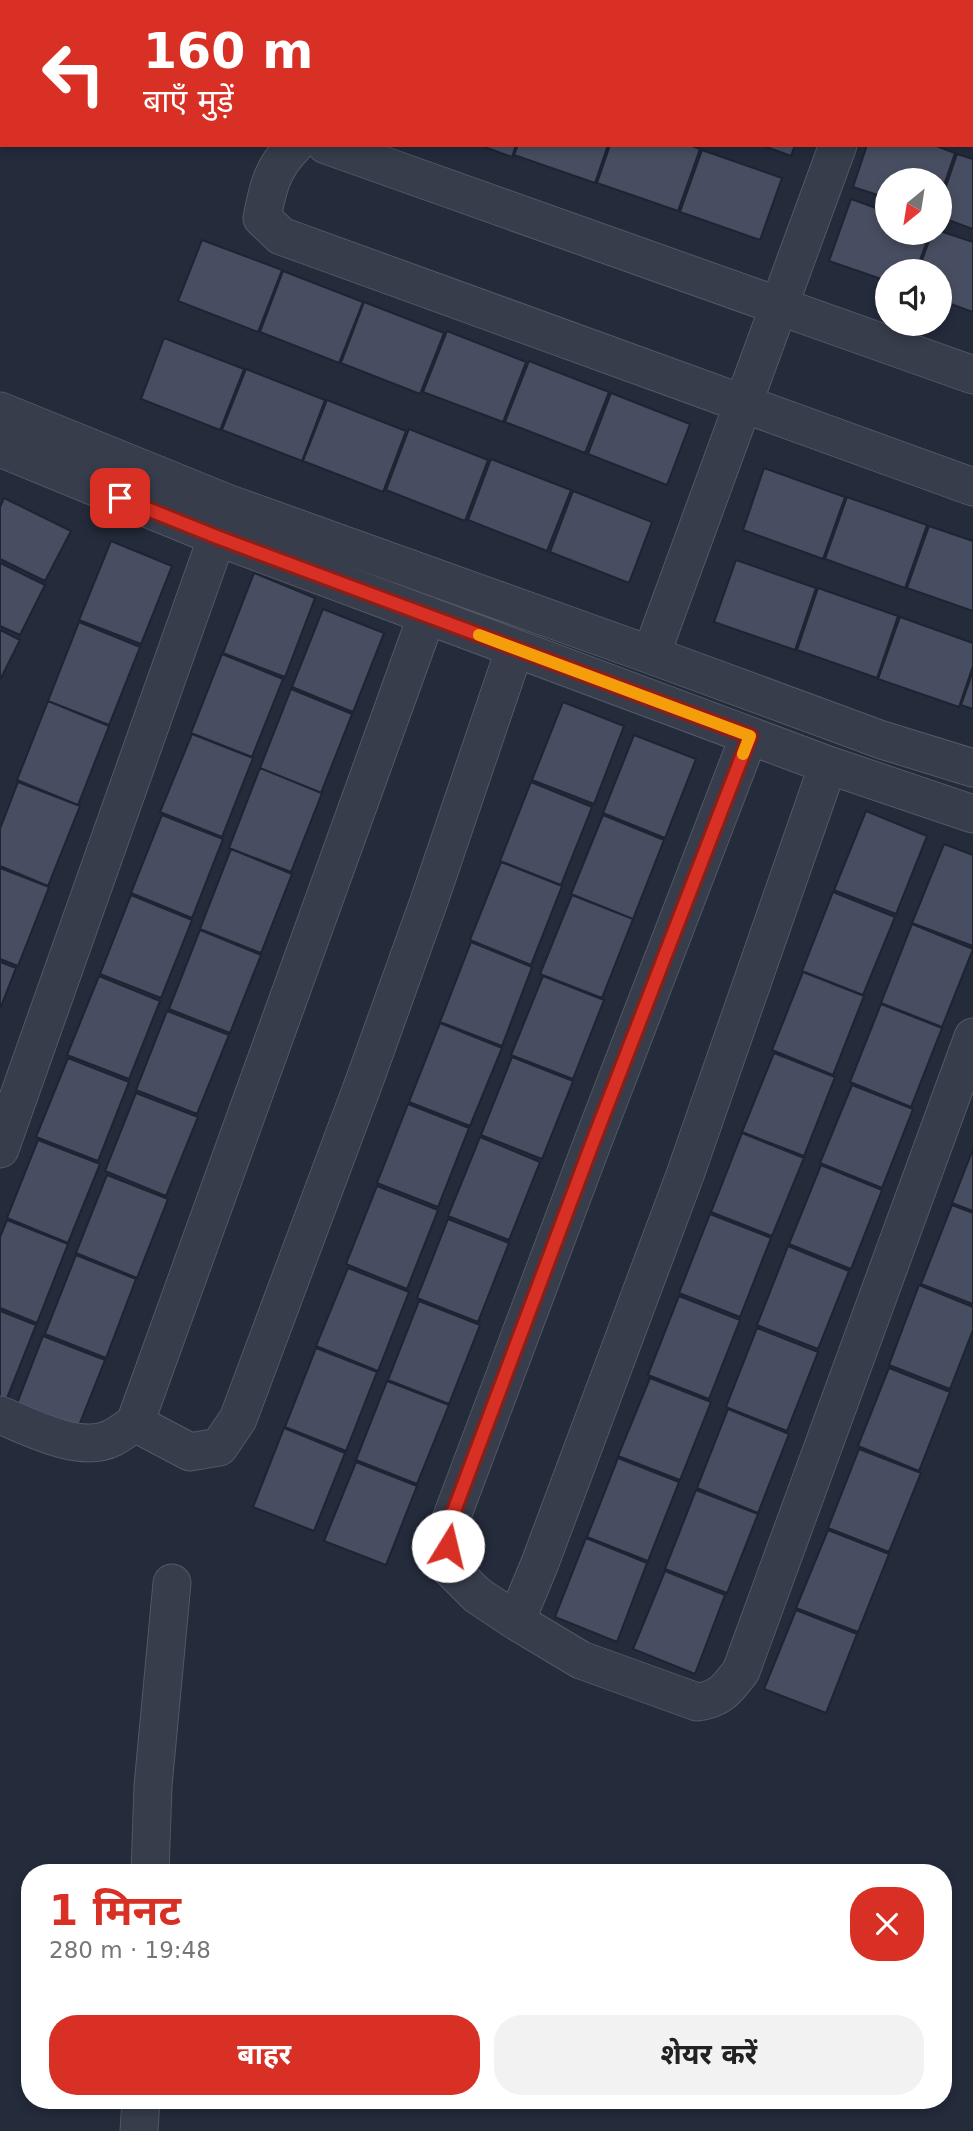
<!DOCTYPE html>
<html lang="hi">
<head>
<meta charset="utf-8">
<style>
	:root { --surface:#fff; --page:#f2f2f2; --text:#222; --muted:#767676; --accent:#d93025 }
	body { margin:0; font-family:"DejaVu Sans","Noto Sans Devanagari",sans-serif; background:var(--page); color:var(--text); height:100vh; display:flex; flex-direction:column; font-size:26px; white-space:nowrap }
	* { box-sizing:border-box; margin:0 }
	p { font-size:23px; color:var(--muted) }
	.icon { flex:none; width:38px; height:38px; fill:none; stroke:currentColor; stroke-width:2; stroke-linecap:round; stroke-linejoin:round }
	.map { position:relative; flex:1; overflow:hidden }
	.panel { position:absolute; left:21px; top:1864px; width:931px; height:245px; display:flex; flex-direction:column; background:var(--surface); border-radius:28px; box-shadow:0 4px 10px #0003 }
	.panel>* { flex:none }
	.hud { position:absolute; left:0px; top:0px; width:973px; height:147px; box-shadow:0 4px 10px #0003; background:#d93025; color:#fff; overflow:hidden }
	.needle { width:46px; rotate:210deg }
	.controls { position:absolute; left:875px; top:168px; display:grid; gap:14px }
	.controls a { display:grid; place-items:center; width:77px; height:77px; border-radius:50%; background:var(--surface); box-shadow:0 4px 10px #0003; font-size:35px }
	.pin { position:absolute; display:grid; place-items:center; width:60px; height:60px; color:#fff; margin:-30px; border-radius:14px; box-shadow:0 4px 10px #0006 }
	.me { position:absolute; width:77px; margin:-38px; rotate:9deg; stroke-linejoin:round; filter:drop-shadow(0 0 5px #0008) }
	.turn { display:flex; align-items:center; gap:24px; height:147px; padding:0 28px; font-size:32px }
	.turn .icon { width:91px; height:91px; stroke-width:2.5 }
	.turn b { display:block; font-size:49px; line-height:60px }
	.round { display:grid; place-items:center; flex:none; width:74px; height:74px; border-radius:28px; background:var(--page) }
	.headline { display:flex; align-items:center; justify-content:space-between; height:119px; padding:0 28px }
	h1 { font-size:42px; font-weight:700; line-height:52px; color:var(--accent) }
	.cta { display:flex; gap:14px; margin-top:auto; padding:14px 28px }
	.cta a { flex:1; height:80px; border-radius:28px; background:var(--accent); color:#fff; font-size:28px; font-weight:700; line-height:80px; text-align:center }
	.cta a+a { background:var(--page); color:var(--text) }
	.map>svg:first-child { display:block }
	.building { fill:#484e61; stroke:#1e2432; stroke-width:2 }
	.lines { fill:none; stroke-linecap:round; stroke-linejoin:round }
	.minor-casing { stroke:#525866; stroke-width:39 }
	.minor { stroke:#373d4b; stroke-width:37 }
	.route-casing { stroke:#8d1f18; stroke-width:18 }
	.route { stroke:#d93025; stroke-width:12 }
	.slow { stroke:#f59e0b; stroke-width:12 }
</style>
</head>
<body>
<div class="map">
<svg width="973" height="2131" viewBox="0 0 973 2131">
	<rect width="100%" height="100%" fill="#242b3b"/>
	<path class="building" d="M335 0H383V2H340Z
		M385 0H475V2H385Z
		M477 0H533L538 2H477Z
		M479 145H516L512 157Z
		M518 145H608L595 183 514 155Z
		M610 145H690L700 149 678 211 597 183Z
		M761 145H795L791 156Z
		M867 145H934L955 153 940 197V180H887V198L853 187Z
		M702 150 782 178 760 240 680 212Z
		M957 154 973 159V229L940 217V204Z
		M851 199 887 212V233H930L916 271H887V281L829 261Z
		M940 231 973 242V312L940 300V271H918L932 233H940Z
		M202 240 282 270 258 332 178 301Z
		M283 271 363 302 339 363 260 332Z
		M364 302 444 333 420 394 341 363Z
		M447 331 526 362 503 422 423 392Z
		M164 338 244 369 220 430 141 399Z
		M529 361 609 392 585 453 505 422Z
		M246 369 325 400 302 461 222 430Z
		M611 393 690 424 667 485 588 454Z
		M327 400 406 431 383 492 303 461Z
		M409 429 488 460 465 521 386 490Z
		M491 459 571 490 547 551 468 520Z
		M764 468 845 497 823 559 743 530Z
		M573 491 652 522 629 583 550 552Z
		M847 497 927 525 905 588 825 559Z
		M4 498 71 531 45 581 0 559V507Z
		M929 526 973 541V611L907 588Z
		M111 541 172 566 141 644 79 620Z
		M736 560 816 588 795 650 714 622Z
		M0 563 45 585 20 635 0 626Z
		M254 573 315 598 285 677 223 653Z
		M818 588 898 616 877 678 797 650Z
		M323 609 384 633 353 712 292 687Z
		M900 617 973 643V666L959 707 878 679Z
		M79 622 140 647 109 725 48 701Z
		M0 630 20 640 0 680Z
		M222 654 283 679 252 757 191 733Z
		M973 671V709L961 705Z
		M291 689 352 714 321 793 260 768Z
		M48 701 109 726 78 805 17 780Z
		M563 702 624 726 594 804 532 780Z
		M192 734 253 758 222 837 160 812Z
		M634 735 696 759 665 838 603 813Z
		M260 768 322 793 291 872 229 848Z
		M18 782 80 806 48 886 0 866V829Z
		M531 782 592 807 561 885 500 861Z
		M866 811 927 836 896 914 834 890Z
		M162 815 223 839 192 918 131 893Z
		M603 815 664 840 633 919 571 894Z
		M944 844 973 855V946L912 923Z
		M231 849 292 874 261 953 200 929Z
		M501 862 562 886 531 965 470 940Z
		M0 868 49 887 18 966 0 959Z
		M833 892 895 917 863 995 802 971Z
		M131 895 192 920 161 998 100 974Z
		M572 895 633 919 602 998 540 974Z
		M912 924 973 949 942 1027 881 1003Z
		M200 930 261 955 230 1033 169 1009Z
		M471 942 532 967 502 1046 440 1022Z
		M0 962 16 968 0 1009Z
		M803 972 864 996 833 1075 772 1050Z
		M99 976 160 1001 129 1079 67 1055Z
		M543 976 604 1000 573 1079 511 1055Z
		M881 1004 942 1028 911 1107 850 1082Z
		M167 1011 229 1035 197 1114 136 1090Z
		M440 1023 502 1048 470 1126 409 1102Z
		M774 1053 835 1077 804 1156 742 1132Z
		M512 1057 573 1081 542 1159 481 1135Z
		M68 1058 129 1082 98 1161 36 1137Z
		M852 1085 913 1109 882 1188 820 1163Z
		M136 1093 198 1117 166 1196 105 1171Z
		M408 1104 469 1128 438 1207 377 1183Z
		M742 1133 804 1158 772 1236 711 1212Z
		M480 1137 540 1162 509 1240 448 1216Z
		M38 1140 100 1164 68 1243 7 1218Z
		M973 1149V1211L952 1203Z
		M821 1165 882 1190 851 1269 789 1244Z
		M107 1175 168 1199 137 1278 76 1253Z
		M377 1186 438 1210 407 1289 346 1264Z
		M952 1205 973 1213V1304L921 1284Z
		M710 1214 771 1238 740 1317 679 1293Z
		M448 1219 509 1243 478 1322 417 1298Z
		M7 1220 68 1244 37 1323 0 1308V1237Z
		M788 1246 849 1271 818 1349 757 1325Z
		M76 1255 136 1279 106 1358 45 1334Z
		M348 1268 409 1292 378 1371 316 1346Z
		M919 1285 973 1307V1330L950 1389 889 1365Z
		M679 1296 740 1320 709 1399 648 1375Z
		M419 1301 480 1325 449 1404 388 1380Z
		M0 1311 36 1325 5 1403 0 1402Z
		M757 1328 818 1352 787 1431 726 1407Z
		M43 1336 105 1360 74 1438 13 1414Z
		M316 1348 377 1372 346 1451 285 1427Z
		M889 1368 950 1392 919 1471 858 1446Z
		M650 1378 711 1402 680 1480 618 1456Z
		M387 1381 449 1405 417 1484 356 1460Z
		M728 1409 789 1434 758 1513 697 1488Z
		M284 1428 345 1453 314 1531 253 1507Z
		M859 1449 921 1473 889 1552 828 1528Z
		M618 1458 679 1482 648 1561 587 1537Z
		M356 1462 417 1486 386 1565 324 1541Z
		M696 1490 758 1514 727 1593 665 1569Z
		M828 1530 889 1554 858 1632 796 1608Z
		M586 1538 647 1563 617 1642 555 1617Z
		M665 1571 725 1595 695 1674 633 1649Z
		M796 1610 857 1634 826 1713 764 1689Z"/>
	<g class="lines">
		<g class="minor-casing">
			<path id="minor" d="M695 0 700 2
				M886 2 887 0
				M971 102 973 103
				M295 145C272 168 268 187 262 218L281 236 973 487
				M326 145 973 375
				M0 411 227 503 651 655 882 740 973 768
				M0 448 217 537 828 765 973 814
				M427 615 135 1423 190 1452 219 1447 238 1419 364 1082 428 904 515 648
				M651 655 838 145
				M749 736 592 1144 448 1527V1566L477 1595 516 1621 540 1563 685 1175 828 765
				M0 1149 217 537
				M0 1415C30 1427 80 1454 112 1438 120 1434 127 1428 135 1423
				M516 1621 581 1660 697 1702C721 1699 727 1689 741 1671L973 1037
				M150 1872 153 1786 172 1583
				M139 2131 141 2100"/>
		</g>
		<use href="#minor" class="minor"/>
	</g>
	<g class="lines">
		<g class="route-casing">
			<path id="route" d="M120 498 217 537 750 736 592 1144 448 1527V1546"/>
		</g>
		<use href="#route" class="route"/>
		<path class="slow" d="M479 635 750 736 743 754"/>
	</g>
</svg>
<div class="controls">
<a><svg class="needle" viewBox="-14 -14 28 28"><path d="M0-13l5 13h-10z" fill="#e53935"/><path d="M0 13l5-13h-10z" fill="#767676"/></svg></a>
<a><svg class="icon" aria-label="sound" viewBox="0 0 24 24"><path d="M4 9h4l5-4v14l-5-4H4zM17 9q2 3 0 6"/></svg></a>
</div>
<div class="pin" style="left:120px;top:498px;background:#d93025"><svg class="icon" aria-label="arrive" viewBox="0 0 24 24"><path d="M6 21V4h12l-3 4 3 4H6"/></svg></div>
<svg class="me" style="left:448px;top:1546px" viewBox="-20 -20 40 40"><circle r="19" fill="#fff"/><path d="M0-13L10 11 0 6-10 11z" fill="#d93025"/></svg>
<div class="hud">
<div class="turn"><svg class="icon" aria-label="left" viewBox="0 0 24 24"><path d="M17 20v-9H6M10 6l-5 5 5 5"/></svg><div><b>160 m</b>बाएँ मुड़ें</div></div>
</div>
<section class="panel">
<div class="headline"><div><h1>1 मिनट</h1><p>280 m · 19:48</p></div><a class="round" style="background:#d93025;color:#fff"><svg class="icon" aria-label="close" viewBox="0 0 24 24"><path d="M6 6l12 12M18 6L6 18"/></svg></a></div>
<div class="cta"><a>बाहर</a><a>शेयर करें</a></div>
</section>
</div>
</body>
</html>
